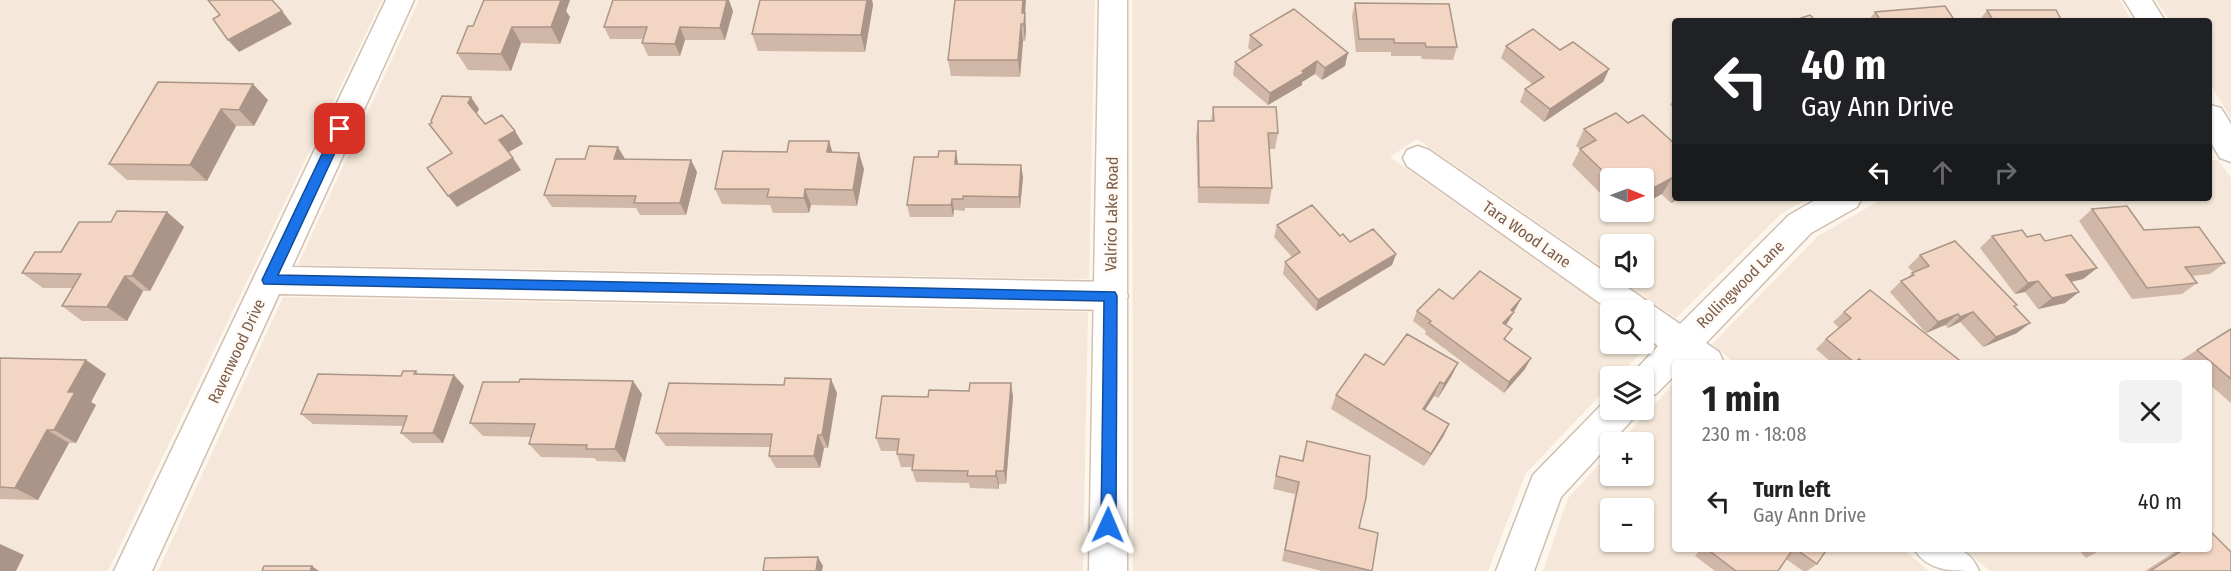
<!DOCTYPE html>
<html lang="en">
<head>
<meta charset="utf-8">
<style>
	:root { --surface:#fff; --page:#f2f2f2; --text:#222; --muted:#767676 }
	body { margin:0; font-family:"Fira Sans Condensed",sans-serif; background:var(--page); color:var(--text); height:100vh; display:flex; flex-direction:column; font-size:22px; white-space:nowrap }
	* { box-sizing:border-box; margin:0 }
	p { font-size:20px; color:var(--muted) }
	.icon { flex:none; width:33px; height:33px; fill:none; stroke:currentColor; stroke-width:2; stroke-linecap:round; stroke-linejoin:round }
	.map { position:relative; flex:1; overflow:hidden }
	.panel { position:absolute; left:1672px; top:360px; width:540px; height:192px; display:flex; flex-direction:column; background:var(--surface); border-radius:6px; box-shadow:0 2px 4px #0004 }
	.panel>* { flex:none }
	.guide { position:absolute; left:1672px; top:18px; width:540px; height:183px; border-radius:6px; box-shadow:0 2px 4px #0004; background:#202124; color:#fff; overflow:hidden }
	.needle { width:39px; rotate:91deg }
	.controls { position:absolute; left:1600px; top:168px; display:grid; gap:12px }
	.controls a { display:grid; place-items:center; width:54px; height:54px; border-radius:6px; background:var(--surface); box-shadow:0 2px 4px #0004; font-size:30px }
	.pin { position:absolute; display:grid; place-items:center; width:51px; height:51px; color:#fff; margin:-26px; border-radius:12px; box-shadow:0 3px 9px #0006 }
	.me { position:absolute; width:66px; margin:-33px; rotate:1deg; stroke-linejoin:round; filter:drop-shadow(0 0 4px #0008) }
	.turn { display:flex; align-items:center; gap:21px; height:126px; padding:0 30px; font-size:27px }
	.turn .icon { width:78px; height:78px; stroke-width:2.5 }
	.turn b { display:block; font-size:42px; line-height:51px }
	.lanes { display:flex; align-items:center; height:57px; padding:0 30px; background:#0003; justify-content:center; gap:30px; direction:ltr }
	.lanes .off { opacity:.35 }
	.round { display:grid; place-items:center; flex:none; width:63px; height:63px; border-radius:6px; background:var(--page) }
	.head { display:flex; align-items:center; justify-content:space-between; height:102px; padding:0 30px }
	h1 { font-size:36px; font-weight:700; line-height:45px }
	ul { padding:0; list-style:none }
	li { display:flex; align-items:center; gap:18px; height:78px; padding:0 30px }
	li div { flex:1 }
	li b { display:block; font-size:22px }
	li em { font-style:normal }
	.map>svg:first-child { display:block }
	.residential { fill:#f5e8da; fill-rule:evenodd }
	.lines { fill:none; stroke-linecap:round; stroke-linejoin:round }
	.street-casing { stroke:#d1beb0; stroke-width:3 }
	.secondary-casing { stroke:#d6c0b0; stroke-width:3 }
	.street { fill:#fff; fill-rule:evenodd }
	.secondary { fill:#fff; fill-rule:evenodd }
	.wall { fill:#d1b7a8 }
	.shaded-wall { fill:#aa9588 }
	.building { fill:#f3d5c3; stroke:#aa9588; stroke-width:1.5 }
	.route { fill:#1a73e8; stroke:#114b97; stroke-width:1.5 }
	.labels { text-anchor:middle; stroke-width:5; stroke-linejoin:round; paint-order:stroke }
	.street-label { font-size:16px; fill:#7a5c4d; stroke:#fffaf3 }
</style>
</head>
<body>
<div class="map">
<svg width="2231" height="571" viewBox="0 0 2231 571">
	<rect width="100%" height="100%" fill="#fdf6ec"/>
	<path class="residential" d="M0 0H382L108 571H0Z
		M419 0H1095L1089 279 298 265Z
		M1132 0H2120L2132 21H1676V198H1809L1781 214 1676 318 1617 278H1644V244H1611V273L1417 139 1390 157 1611 313V344H1644V336L1652 342 1618 376H1611V384L1526 473 1488 571H1133ZM1611 178H1644V212H1611Z
		M2156 0H2231V119L2210 84V21H2170Z
		M2210 160H2218L2231 178V571H1990L1963 549H2210V363H1735L1712 344 1818 236 1884 198H2210Z
		M283 297 1088 312 1083 571H158Z
		M1675 382 1676 549H1903L1929 571H1543L1568 498 1611 452V476H1644V442H1620ZM1611 508H1644V542H1611Z"/>
	<g class="lines">
		<g class="street-casing">
			<path id="street" d="M386 0H414L292 267 1111 282 1123 286 1128 296 1123 306 1111 310 279 294 152 571H114Z
				M2124 0H2152L2165 21H2137Z
				M2210 105 2221 108 2231 124V162L2220 158 2210 141Z
				M1418 146 1429 150 1680 324 1789 215 1819 198H1862L1857 207 1811 233 1706 343 1719 352 1724 363H1676V374L1656 394 1644 398V376H1630L1658 346 1644 335V310L1611 311 1407 166 1403 158 1407 150Z
				M1611 397V410H1637L1631 421 1561 497 1534 571H1496L1533 475 1607 399Z
				M1914 549C1944 549 1966 540 1979 571 1949 571 1928 571 1914 549Z"/>
		</g>
		<g class="secondary-casing">
			<path id="secondary" d="M1099 0H1127V571H1089Z"/>
		</g>
		<use href="#street" class="street"/>
		<use href="#secondary" class="secondary"/>
	</g>
	<path class="wall" d="M484 0H570L566 11 570 17 560 44 521 43 511 71 468 70 457 53 473 26Z
		M760 0H872L873 5 865 52 758 51 752 34Z
		M1355 3 1457 47 1453 60 1422 59 1421 56H1391V52H1356L1352 16Z
		M1987 10 2062 21H1979Z
		M733 11 725 40H685L680 56H648L642 43 643 39H610L604 27Z
		M1875 12 1955 21H1868Z
		M1025 14 1026 30 1025 41H1023L1020 77 951 76 948 60Z
		M1250 35 1345 66 1322 80 1315 74 1302 82V85L1268 105 1233 75 1235 62 1252 51 1248 48Z
		M1506 46 1560 50 1609 69 1603 82 1544 122 1520 102 1525 89 1532 84 1501 58Z
		M158 82 268 100 254 126H236L207 181 127 180 109 164Z
		M1676 95V109L1670 105Z
		M1213 107 1278 133 1275 149H1269L1272 188 1269 204 1198 203 1196 137 1198 121H1211Z
		M1628 123 1676 145V198H1680L1671 203 1644 178H1611V201L1609 202 1572 165 1580 149 1576 146 1584 129Z
		M829 141 832 152 864 169 857 206 811 205 809 213H773L770 205 722 204 715 189 787 152Z
		M625 159 691 160 697 172 686 215H640L636 208 552 207 544 195Z
		M958 164 1023 177 1020 208H965V211L954 210 953 217H910L907 205Z
		M2092 209 2144 230 2225 263 2210 274 2192 276 2197 283 2182 294 2132 299 2079 221Z
		M167 212 184 227 150 291H143L127 321H82L62 306 73 288H43L22 273 61 252 111 222Z
		M1277 225 1340 236 1350 242 1396 254 1392 265 1316 311 1283 274 1285 262 1292 257 1274 237Z
		M1992 236 2045 241 2097 268 2083 279 2071 282 2079 292 2065 303 2038 309 2025 292 2015 294 1980 248Z
		M1920 255 2015 306 2017 333 1983 347 1960 322 1948 328 1945 325 1926 333 1890 292 1901 281 1906 279 1913 272 1908 267Z
		M1453 299H1521L1506 325V340L1525 369 1504 393 1425 334 1426 331 1413 321 1417 311Z
		M1844 312 1963 363H1832L1816 349 1826 339 1839 328 1833 322Z
		M2231 329V403L2210 385V363H2185L2181 360Z
		M0 358 86 360 106 374 91 402 96 405 76 443H69L38 500 0 499Z
		M1458 363 1451 377 1438 398 1434 396 1425 410 1449 424 1443 437 1424 466 1331 409 1336 395 1384 365Z
		M416 371 419 374 464 386 443 443H412L401 433 404 426 313 424 301 414Z
		M1011 383 1013 397 1006 484H999V489L970 488 969 483 916 482 912 470V467H901L897 454V451H881L876 438 969 391Z
		M837 393 828 448H824L820 468H776L769 456 770 447 666 446 656 433Z
		M642 394 625 462 597 461 594 458 541 457 529 444 531 437 483 436 470 423Z
		M1307 441 1359 528 1372 571H1322L1282 561 1295 494 1273 489 1280 456 1302 461Z
		M1701 549H1827L1817 564 1807 571H1803L1786 559 1778 571H1715L1695 556Z
		M2078 549H2103L2086 558Z
		M2179 549H2210L2231 571H2145Z"/>
	<path class="shaded-wall" d="M555 0H570L566 11 570 17 560 44 551 27Z
		M727 0H729L733 11 725 40 720 28Z
		M867 0H872L873 5 865 52 861 35Z
		M1023 0H1026L1025 14 1026 30 1025 41 1022 13Z
		M282 11 292 24 239 52 228 40Z
		M1021 24 1023 41 1020 77 1018 60Z
		M512 27 521 43 511 71 501 54Z
		M680 27 685 40 680 56 675 44Z
		M1348 53 1345 66 1322 80 1325 68Z
		M1317 61 1315 74 1302 82V85L1268 105 1270 93Z
		M1609 69 1603 82 1544 122 1550 109Z
		M253 84 268 100 254 126 239 110Z
		M471 97 479 109 476 115 468 103Z
		M221 109 236 126 207 181 190 165Z
		M515 131 523 144 507 153 499 140Z
		M829 141 834 157 827 152Z
		M618 147 625 159 621 171 614 159Z
		M956 151 958 163 957 176 955 164Z
		M859 153 864 169 857 206 853 190Z
		M513 158 521 170 457 207 448 196Z
		M691 160 697 172 686 215 680 203Z
		M1021 165 1023 177 1020 208 1019 197Z
		M1672 178 1662 194 1644 204V193Z
		M805 189 811 205 809 213 804 198Z
		M1676 196V198H1680L1671 203Z
		M952 199 954 210 953 217 951 205Z
		M167 212 184 227 150 291 132 276Z
		M1396 254 1392 265 1316 311 1318 300Z
		M2097 268 2083 279 2052 286 2066 275Z
		M125 276 143 291 127 321 107 307Z
		M2038 281 2025 292 2015 294 2028 283Z
		M2079 292 2065 303 2038 309 2052 298Z
		M1521 299 1515 310 1505 320 1511 310Z
		M1514 312 1508 322 1498 334 1503 323Z
		M1973 312 1960 322 1948 328 1960 317Z
		M1958 314 1945 325 1926 333 1938 322Z
		M2030 323 2017 333 1983 347 1996 337Z
		M1531 358 1525 369 1504 393 1509 382Z
		M86 360 106 374 91 402 96 405 76 443 54 430 68 392Z
		M1458 363 1451 377 1438 398 1444 384Z
		M454 375 464 386 443 443 433 433Z
		M831 379 837 393 828 448 822 435Z
		M633 381 642 394 625 462 615 449Z
		M1440 382 1434 396 1417 422 1423 409Z
		M1011 383 1013 397 1006 484 1004 471Z
		M1449 424 1443 437 1424 466 1431 454Z
		M47 430 69 443 38 500 15 488Z
		M818 435 824 448 820 468 814 456Z
		M996 471 999 484V489L996 476Z
		M0 544 24 555 16 571H0Z
		M818 557 823 566 822 571H816Z
		M312 566 319 571H310Z"/>
	<path class="building" d="M208 0H272L282 11 228 40 213 19 220 15Z
		M484 0H561L551 27H512L501 54 457 53 468 26H473Z
		M613 0H727L720 28 680 27 675 44 642 43 647 27H604Z
		M760 0H867L861 35 752 34Z
		M955 0H1023L1022 13H1025L1024 24H1021L1018 60H948Z
		M1355 3 1449 4 1457 47H1426L1425 43H1394V39H1359Z
		M1945 6 1955 21H1881L1875 12Z
		M1294 9 1348 53 1325 68 1317 61 1302 71 1304 73 1270 93 1235 62 1262 45 1250 35Z
		M1987 10H2056L2062 21H1982L1981 20H1993Z
		M1810 15 1816 21H1792Z
		M1533 29 1560 50 1573 42 1609 69 1550 109 1525 89 1544 77 1506 46Z
		M158 82 253 84 239 110 221 109 190 165 109 164Z
		M442 96 471 97 468 103 485 124 502 115 515 131 499 140 513 158 448 196 427 168 452 153 429 124 432 123 431 121Z
		M1213 107H1276L1278 133H1268L1272 188 1199 187 1198 121H1214Z
		M1616 113 1628 123 1643 115 1676 145V182L1672 178 1644 193V178L1611 179 1580 149 1596 140 1584 129Z
		M789 141H829L827 152 859 153 853 190 805 189 804 198 767 197 769 189H715L723 151 787 152Z
		M589 146 618 147 614 159 691 160 680 203H634L636 196 544 195 556 159H585Z
		M939 151H956L955 164 1021 165 1019 197 963 196V199H952L951 205H907L914 157H938Z
		M1312 205 1340 236 1343 234 1350 242 1373 229 1396 254 1318 300 1285 262 1300 252 1277 225Z
		M2127 206 2144 230 2199 227 2225 263 2185 267 2197 283 2147 288 2092 209Z
		M117 211 167 212 132 276H125L107 307 62 306 81 274 22 273 35 252H61L79 222H111Z
		M2022 230 2027 237 2040 234 2045 241 2071 235 2097 268 2066 275 2079 292 2052 298 2038 281 2028 283 1992 236Z
		M1955 241 2017 305 2014 306 2030 323 1996 337 1973 312 1960 317 1958 314 1938 322 1901 281 1914 275 1912 273 1929 266 1920 255Z
		M1480 271 1521 299 1511 310 1514 312 1503 323 1512 329 1504 339 1531 358 1509 382 1429 323 1431 321 1417 311 1439 289 1453 299Z
		M1870 290 1963 363H1865L1859 359 1855 363 1826 339 1851 318 1844 312Z
		M2231 329V379L2197 350Z
		M1407 334 1458 363 1444 384 1440 382 1423 409 1449 424 1431 454 1336 395 1365 354 1384 365Z
		M0 358 86 360 68 392H75L54 430H47L15 488 0 487Z
		M403 371H416L414 374 454 375 433 433H401L407 416 301 414 318 374 401 376Z
		M785 378 831 379 822 435H818L814 456H769L772 434 656 433 669 383 784 385Z
		M520 379 633 381 615 449H586L587 445 529 444 535 424 470 423 483 382H519Z
		M970 383H1011L1004 471H996V476H967L968 471 912 470 914 455 897 454 899 439 876 438 882 396 928 397 929 390 969 391Z
		M1307 441 1370 456 1366 498 1359 528 1378 533 1372 571 1285 550 1299 482 1276 476 1280 456 1303 461Z
		M2211 532 2231 552V571H2150L2184 549H2210V533Z
		M1707 549H1793L1778 571H1736Z
		M1796 549H1827L1817 564Z
		M818 557 816 571H763L765 558Z
		M264 566H312L310 571H262Z"/>
	<path class="route" d="M340 124 346 129 278 275 1115 292 1117 296 1116 525 1114 530 1108 532 1103 530 1101 525 1104 301 264 284 262 280 334 129Z"/>
	<g class="labels">
		<g class="street-label">
			<text transform="translate(1111 214) rotate(-89)" y="6">Valrico Lake Road</text>
			<text transform="translate(1527 234) rotate(35)" y="6">Tara Wood Lane</text>
			<text transform="translate(1740 284) rotate(-45)" y="6">Rollingwood Lane</text>
			<text transform="translate(236 351) rotate(-65)" y="6">Ravenwood Drive</text>
		</g>
	</g>
</svg>
<div class="controls">
<a><svg class="needle" viewBox="-14 -14 28 28"><path d="M0-13l5 13h-10z" fill="#e53935"/><path d="M0 13l5-13h-10z" fill="#767676"/></svg></a>
<a><svg class="icon" aria-label="sound" viewBox="0 0 24 24"><path d="M4 9h4l5-4v14l-5-4H4zM17 9q2 3 0 6"/></svg></a>
<a><svg class="icon" aria-label="search" viewBox="0 0 24 24"><circle cx="10" cy="10" r="6"/><path d="M15 15l6 6"/></svg></a>
<a><svg class="icon" aria-label="layers" viewBox="0 0 24 24"><path d="M12 4l9 5-9 5-9-5zM3 14l9 5 9-5"/></svg></a>
<a>+</a>
<a>−</a>
</div>
<div class="pin" style="left:340px;top:129px;background:#d93025"><svg class="icon" aria-label="arrive" viewBox="0 0 24 24"><path d="M6 21V4h12l-3 4 3 4H6"/></svg></div>
<svg class="me" style="left:1108px;top:525px" viewBox="-20 -20 40 40"><path d="M0-17L14 15 0 8-14 15z" fill="#1a73e8" stroke="#fff" stroke-width="4"/></svg>
<div class="guide">
<div class="turn"><svg class="icon" aria-label="left" viewBox="0 0 24 24"><path d="M17 20v-9H6M10 6l-5 5 5 5"/></svg><div><b>40 m</b>Gay Ann Drive</div></div>
<div class="lanes"><svg class="icon" aria-label="left" viewBox="0 0 24 24"><path d="M17 20v-9H6M10 6l-5 5 5 5"/></svg><svg class="icon off" aria-label="ahead" viewBox="0 0 24 24"><path d="M12 20V5M6 11l6-6 6 6"/></svg><svg class="icon off" aria-label="right" viewBox="0 0 24 24"><path d="M7 20v-9h11M14 6l5 5-5 5"/></svg></div>
</div>
<section class="panel">
<div class="head"><div><h1>1 min</h1><p>230 m · 18:08</p></div><a class="round"><svg class="icon" aria-label="close" viewBox="0 0 24 24"><path d="M6 6l12 12M18 6L6 18"/></svg></a></div>
<ul>
<li><svg class="icon" aria-label="left" viewBox="0 0 24 24"><path d="M17 20v-9H6M10 6l-5 5 5 5"/></svg><div><b>Turn left</b><p>Gay Ann Drive</p></div><em>40 m</em></li>
</ul>
</section>
</div>
</body>
</html>
